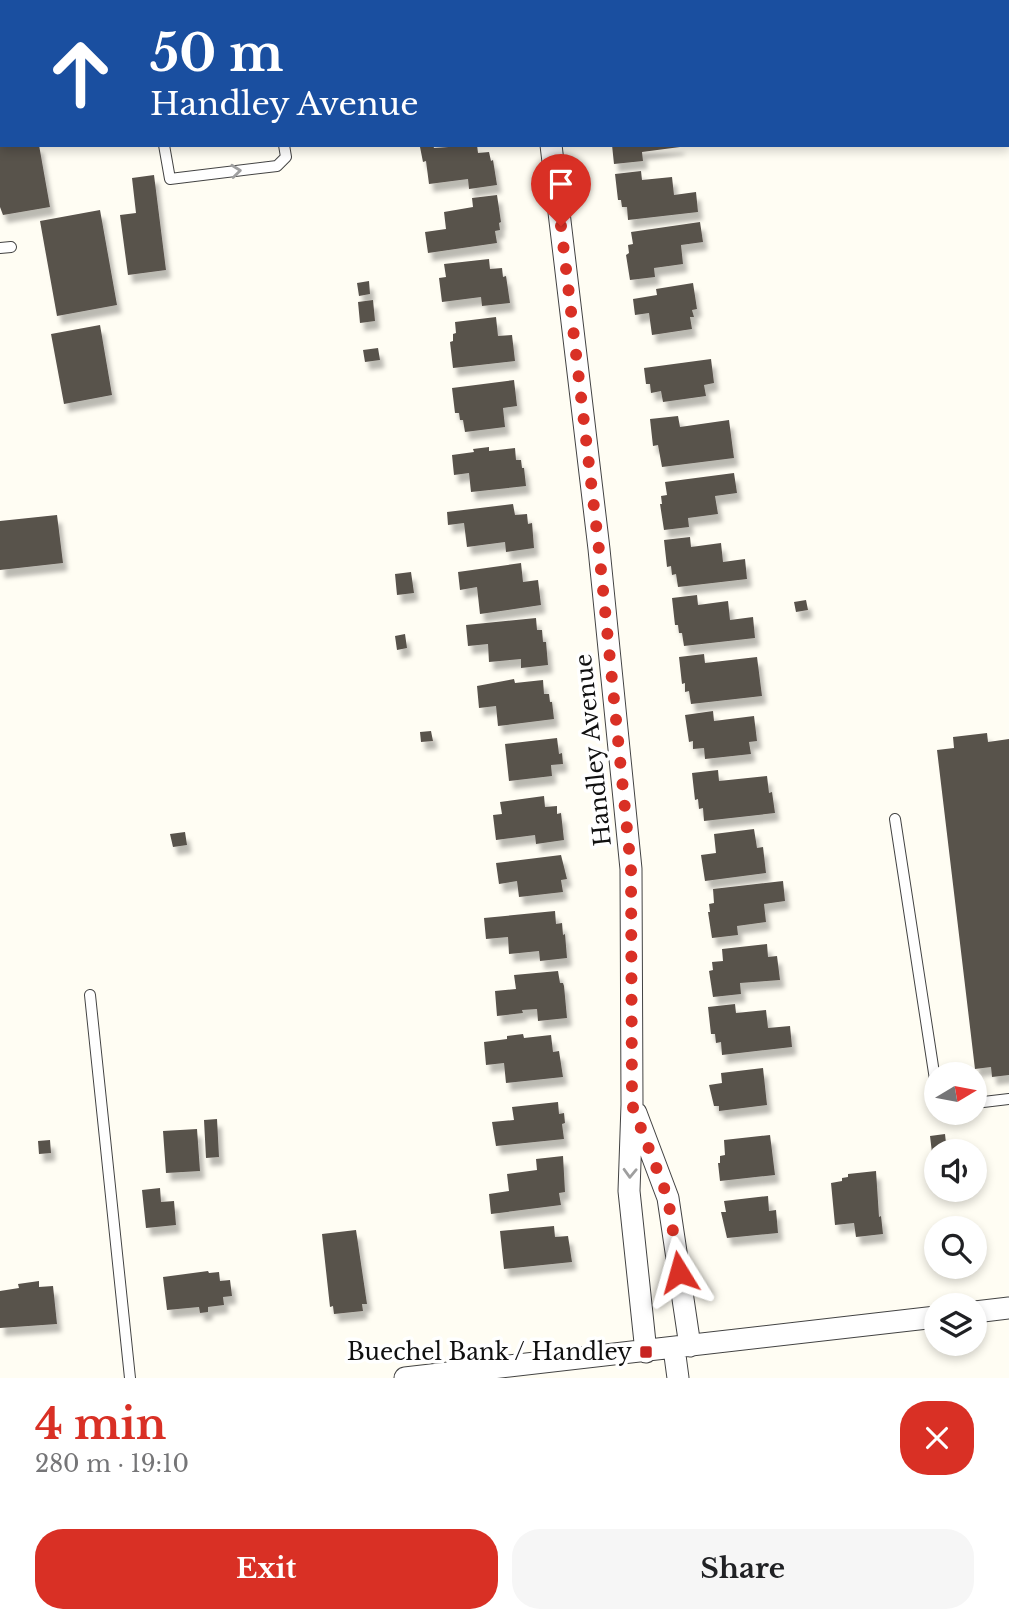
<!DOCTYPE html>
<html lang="en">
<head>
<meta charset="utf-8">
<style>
	:root { --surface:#fff; --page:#f6f6f6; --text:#202124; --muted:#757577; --accent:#d93025 }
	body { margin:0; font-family:"Libre Baskerville",serif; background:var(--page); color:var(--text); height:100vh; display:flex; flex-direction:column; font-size:26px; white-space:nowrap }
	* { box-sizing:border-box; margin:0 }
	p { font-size:23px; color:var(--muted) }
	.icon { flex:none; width:38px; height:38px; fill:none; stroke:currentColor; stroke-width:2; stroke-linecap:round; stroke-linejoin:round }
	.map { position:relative; height:1378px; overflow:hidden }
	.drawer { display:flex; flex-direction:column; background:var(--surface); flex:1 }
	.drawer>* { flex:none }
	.hud { position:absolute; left:0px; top:0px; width:1010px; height:147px; box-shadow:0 4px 10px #0003; background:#1a4fa0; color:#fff; overflow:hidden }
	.needle { width:46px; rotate:80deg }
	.controls { position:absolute; left:924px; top:1062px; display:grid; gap:14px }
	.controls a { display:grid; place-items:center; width:63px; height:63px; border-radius:50%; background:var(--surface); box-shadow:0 4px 10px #0003; font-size:35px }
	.pin { position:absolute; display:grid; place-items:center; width:60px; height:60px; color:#fff; margin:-72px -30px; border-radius:50% 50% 50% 0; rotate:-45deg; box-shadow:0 0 7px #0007 }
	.pin .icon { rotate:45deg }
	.me { position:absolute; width:77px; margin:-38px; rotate:352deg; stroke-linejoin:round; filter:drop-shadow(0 0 5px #0008) }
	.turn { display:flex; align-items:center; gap:24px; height:147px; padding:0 35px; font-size:32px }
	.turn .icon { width:91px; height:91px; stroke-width:2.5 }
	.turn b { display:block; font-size:49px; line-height:60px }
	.round { display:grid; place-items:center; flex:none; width:74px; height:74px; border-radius:28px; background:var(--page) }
	.summary { display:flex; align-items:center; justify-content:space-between; height:119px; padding:0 35px }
	h1 { font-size:42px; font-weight:800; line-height:52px; color:var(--accent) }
	.button { display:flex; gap:14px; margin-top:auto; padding:14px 35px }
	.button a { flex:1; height:80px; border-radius:28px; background:var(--accent); color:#fff; font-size:28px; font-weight:800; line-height:80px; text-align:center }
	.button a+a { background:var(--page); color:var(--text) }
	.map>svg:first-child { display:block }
	.building { fill:#59524c; filter:url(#shadow) }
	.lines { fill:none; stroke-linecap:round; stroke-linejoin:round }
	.service-casing { stroke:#434343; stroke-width:12 }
	.minor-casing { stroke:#434343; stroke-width:23 }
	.service { stroke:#fff; stroke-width:10 }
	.minor { stroke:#fff; stroke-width:21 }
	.oneway { stroke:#9f9f9f }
	.route { stroke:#d93025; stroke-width:12; stroke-dasharray:0 21.6 }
	.poi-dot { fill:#c72421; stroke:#fff; stroke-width:2.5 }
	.labels { text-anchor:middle; stroke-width:7; stroke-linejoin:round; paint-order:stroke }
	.street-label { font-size:23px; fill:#101010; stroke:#fff }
	.poi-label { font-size:23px; fill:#101010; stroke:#fff; text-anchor:end }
</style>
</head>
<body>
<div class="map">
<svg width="1009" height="1378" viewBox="0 0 1009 1378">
	<defs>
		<filter id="shadow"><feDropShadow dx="4.5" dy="8" stdDeviation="2" flood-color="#0004"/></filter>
	</defs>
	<rect width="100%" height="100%" fill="#fffdf3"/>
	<path class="building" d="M0 145H39L50 207 3 215 0 207Z
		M433 145 434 148 477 145 478 153 489 152 491 161 493 160 497 185 469 189 468 179 429 184 426 161 423 162 420 147Z
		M612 145H680V147L642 152 643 161 614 164Z
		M641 171 642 180 672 177 674 195 696 192 698 212 628 220 627 207H622L621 200H618L615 174Z
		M154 175 166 270 128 275 120 215 136 213 132 178Z
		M497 195 501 222 499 223 500 230 495 231 497 243 428 253 425 232 446 229 444 212 473 207 472 198Z
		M100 210 117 305 57 316 40 221Z
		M700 222 703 242 681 245 683 264 654 268 655 277 630 280 626 255 629 253 628 245 633 244 631 232Z
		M489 259 490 269 502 268 503 277 506 276 510 303 482 306 481 297 442 302 439 278 446 277 444 264Z
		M369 281 370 294 359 296 357 283Z
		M693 283 697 309 692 310 694 317H690L692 329 652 335 649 313 635 315 633 299 657 295 656 289Z
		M373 300 375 321 360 323 358 302Z
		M496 317 498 336 512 335 515 361 453 368 450 342 453 341V334L456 333 455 322Z
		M100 325 112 395 64 404 51 334Z
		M378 348 380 360 365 362 363 350Z
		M711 359 714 383 704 385 706 396 663 402 661 391 651 393 650 384H646L644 368Z
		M514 380 517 406 503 408 505 427 465 432 463 420H460L459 413H455L452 388Z
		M678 416 680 427 729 420 734 458 662 467 658 445 653 446 650 419Z
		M489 447V451L515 448 516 460H521L522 468H524L526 486 471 492 469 473 454 475 452 455 474 452 473 449Z
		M734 473 737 493 715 496 718 514 688 518 689 527 664 530 660 504H662L661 496 667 495 665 482Z
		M513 504 515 515 527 514 528 524 532 523 534 548 506 552 505 542 467 547 464 523 448 525 447 512Z
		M57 515 63 563 0 570V521Z
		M690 537 691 547 721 543 723 562 745 559 747 579 678 587 676 574 672 575 671 566 667 567 664 540Z
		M521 563 523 582 538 580 541 605 480 614 477 587 460 590 458 572Z
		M411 572 414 593 397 595 395 574Z
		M697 595 698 605 728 601 730 620 753 617 755 638 684 646 682 633H679L678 625H675L672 598Z
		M806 600 808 610 796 612 794 602Z
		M536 618 537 630H542L543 642H546L548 665 521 668V659L489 662 488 644 468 646 466 625Z
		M405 634 407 648 397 650 395 636Z
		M704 654 705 663 757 657 762 696 691 704 689 691 685 692V683L682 684 679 657Z
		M514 679 515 683 543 680 544 694H549L550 702H552L554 719 498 726 496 706 479 708 477 686Z
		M713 711 714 721 754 716 757 741 749 742 751 754 705 759 704 748 693 749V741L689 742 685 715Z
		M431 731 433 741 421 742 420 732Z
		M987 733 988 742 1009 739V1075L992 1077 991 1067 975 1069 937 750 954 748 953 737Z
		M557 738 559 754 562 753 563 764 551 765 552 776 509 781 505 744Z
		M718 770 719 781 767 776 769 793 772 792 775 813 704 821 703 808 699 809 698 799 695 800 692 773Z
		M544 796 545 807 557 806V814L561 813 564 840 536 844 535 835 496 840 493 815 502 814 500 802Z
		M754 829 757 848 763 847 766 873 705 881 701 855 716 853 714 834Z
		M185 832 187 845 173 847 170 834Z
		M561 855 567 879 561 880 563 892 519 897 517 881 499 884 496 863Z
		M783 881 785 901 764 904 766 922 737 926 738 935 712 938 708 912H710L709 904 714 903 713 889Z
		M555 911 556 924 562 923 563 935 565 934 567 958 540 961 539 951 509 954 508 937 486 939 484 918Z
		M767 944 768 957 777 956 780 980 740 983 741 994 713 997 709 971 713 970 712 962 723 961 722 949Z
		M558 971 560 983H563L564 986 567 1018 538 1021 537 1009 522 1010 523 1013 497 1016 495 991 516 989 514 975Z
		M735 1004 736 1013 766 1010 768 1028 790 1026 792 1047 722 1055 721 1042 716 1043 715 1034H711L708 1007Z
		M523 1034 524 1038 551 1035 553 1052 559 1051 563 1077 506 1083 504 1063 486 1065 484 1042 507 1039V1036Z
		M763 1068 767 1105 719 1111V1106H714L709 1085 722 1083 721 1073Z
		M558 1102 559 1114 564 1113 565 1123 562 1124 564 1139 496 1146 492 1122 514 1120 512 1107Z
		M217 1119 219 1157 206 1158 204 1120Z
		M197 1129 200 1171 166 1173 163 1131Z
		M945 1134 947 1152H936V1161H933L930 1136Z
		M770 1135 775 1175 720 1181 718 1163H720V1156L725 1155 724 1140Z
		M50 1140 51 1153 39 1154 38 1141Z
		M563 1156 565 1192 559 1193 561 1205 491 1214 489 1194 509 1191 507 1174 537 1170 536 1159Z
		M876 1171 879 1217 881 1216 883 1234 856 1237 854 1223 835 1225 831 1183 842 1181V1178L848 1177V1174Z
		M160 1188 161 1202 174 1201 176 1225 146 1228 142 1190Z
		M768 1196 769 1211 776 1210 778 1233 727 1238 721 1212H726L724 1201Z
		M554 1226 555 1237 568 1236 572 1262 504 1269 500 1231Z
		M356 1230 367 1304H362L363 1311 334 1314 333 1306 330 1307 322 1234Z
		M208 1271 209 1273 219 1272 220 1281 230 1280 232 1296 223 1297 224 1305 208 1307V1312L200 1313 199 1307 167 1310 163 1277Z
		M39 1281V1287L53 1286 57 1324 0 1328V1291L19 1288 18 1284Z"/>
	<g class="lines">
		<g class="service-casing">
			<path id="service" d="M144 0V2
				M164 145 170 179 277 166 286 157 284 145
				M0 248 11 247
				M895 819 936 1086
				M90 995 130 1378
				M975 1103 1009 1099"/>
		</g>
		<g class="minor-casing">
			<path id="minor" d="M534 0V2
				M551 145 599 549 631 869 632 1105 629 1191 646 1352
				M636 1113 668 1198 690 1346
				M975 1312 1009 1308
				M674 1348 678 1378
				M405 1378 936 1317"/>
		</g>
		<use href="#service" class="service"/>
		<use href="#minor" class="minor"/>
	</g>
	<defs><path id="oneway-chevron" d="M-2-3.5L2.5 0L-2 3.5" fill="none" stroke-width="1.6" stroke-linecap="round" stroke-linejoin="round" transform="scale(1.75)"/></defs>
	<g class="oneway">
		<use href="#oneway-chevron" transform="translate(236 171) rotate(-6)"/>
		<use href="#oneway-chevron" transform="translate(630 1173) rotate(92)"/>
	</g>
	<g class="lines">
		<path class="route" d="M561 226 599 550 631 869 632 1105 668 1198 679 1272"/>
	</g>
	<rect class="poi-dot" x="639" y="1345" width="14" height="14" rx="3.5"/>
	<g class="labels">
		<g class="street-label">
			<text transform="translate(593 750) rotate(-96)" y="8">Handley Avenue</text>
		</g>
		<g class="poi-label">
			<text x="632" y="1360">Buechel Bank / Handley</text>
		</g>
	</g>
</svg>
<div class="controls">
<a><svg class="needle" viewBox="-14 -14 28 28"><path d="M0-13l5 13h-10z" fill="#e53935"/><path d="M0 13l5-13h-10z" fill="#757577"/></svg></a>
<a><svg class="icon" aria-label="sound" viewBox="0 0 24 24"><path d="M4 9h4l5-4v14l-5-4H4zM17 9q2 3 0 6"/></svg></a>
<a><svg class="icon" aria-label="search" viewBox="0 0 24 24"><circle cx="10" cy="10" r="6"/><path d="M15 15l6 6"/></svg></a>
<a><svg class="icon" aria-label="layers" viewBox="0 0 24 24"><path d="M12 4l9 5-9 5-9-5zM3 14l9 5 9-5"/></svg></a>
</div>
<div class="pin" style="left:561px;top:226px;background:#d93025"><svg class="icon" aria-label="arrive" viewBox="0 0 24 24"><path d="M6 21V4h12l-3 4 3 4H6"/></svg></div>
<svg class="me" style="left:679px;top:1272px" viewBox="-20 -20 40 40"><path d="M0-17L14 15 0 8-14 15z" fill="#d93025" stroke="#fff" stroke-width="4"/></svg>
<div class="hud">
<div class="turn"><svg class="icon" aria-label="ahead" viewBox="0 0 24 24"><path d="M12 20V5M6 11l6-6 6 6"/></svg><div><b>50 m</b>Handley Avenue</div></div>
</div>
</div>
<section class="drawer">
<div class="summary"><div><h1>4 min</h1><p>280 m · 19:10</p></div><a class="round" style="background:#d93025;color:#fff"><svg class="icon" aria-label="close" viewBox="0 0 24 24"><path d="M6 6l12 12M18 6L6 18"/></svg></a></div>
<div class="button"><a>Exit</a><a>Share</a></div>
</section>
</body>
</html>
